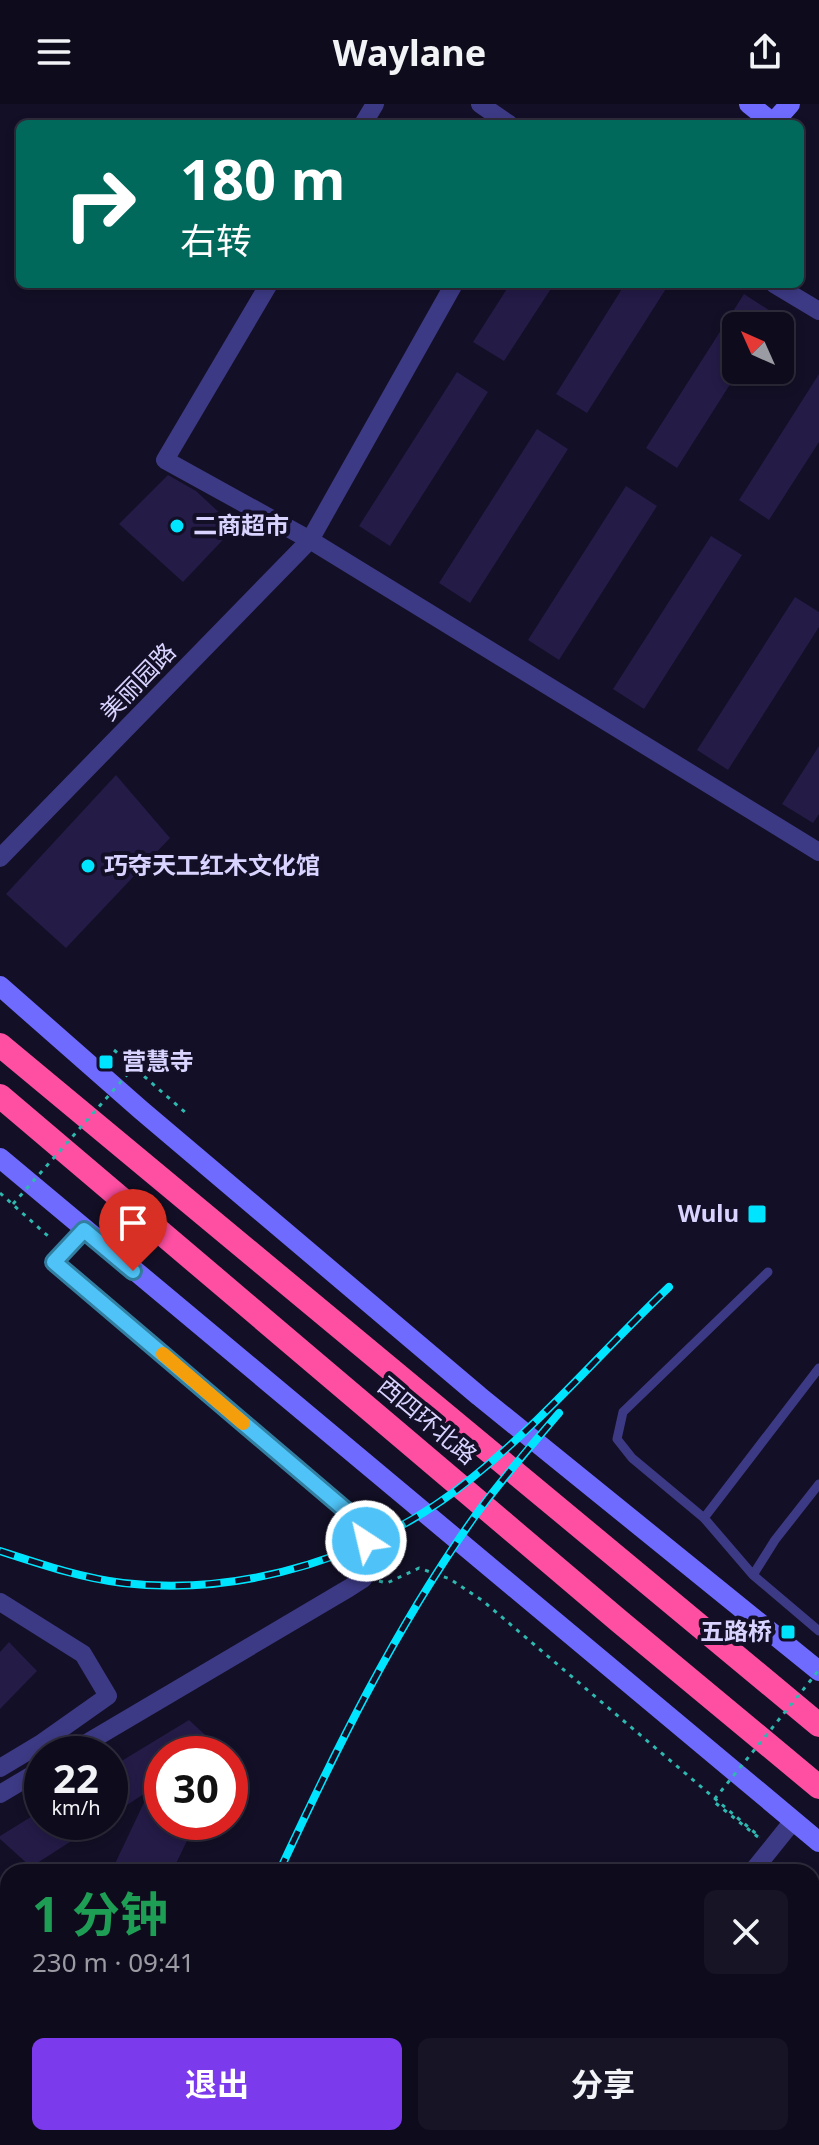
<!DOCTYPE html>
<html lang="zh">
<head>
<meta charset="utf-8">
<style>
	:root { --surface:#0e0b1c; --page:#171425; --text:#f1f3f6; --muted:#9b9ba3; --line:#2e2b3b; --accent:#7c3aed }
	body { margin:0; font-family:"Noto Sans","Noto Sans SC",sans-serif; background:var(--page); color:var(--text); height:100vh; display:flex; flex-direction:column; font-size:30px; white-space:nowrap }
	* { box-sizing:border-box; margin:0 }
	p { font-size:26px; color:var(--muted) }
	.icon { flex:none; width:44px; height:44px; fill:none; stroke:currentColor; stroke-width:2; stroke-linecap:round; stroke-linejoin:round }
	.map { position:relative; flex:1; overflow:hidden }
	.details { position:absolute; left:0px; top:1760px; width:820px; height:282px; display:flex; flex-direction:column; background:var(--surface); border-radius:24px 24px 0 0; box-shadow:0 4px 12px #0003,0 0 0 2px var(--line) }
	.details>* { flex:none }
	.banner { position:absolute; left:16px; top:16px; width:788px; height:168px; border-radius:12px; box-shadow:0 4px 12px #0003,0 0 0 2px var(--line); background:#00695c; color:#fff; overflow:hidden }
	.needle { width:52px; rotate:315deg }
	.fabs { position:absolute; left:722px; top:208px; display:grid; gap:16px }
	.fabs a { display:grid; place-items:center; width:72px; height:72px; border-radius:12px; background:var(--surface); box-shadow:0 4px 12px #0003,0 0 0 2px var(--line); font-size:40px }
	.speed { position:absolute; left:24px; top:1632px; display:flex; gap:16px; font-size:40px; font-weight:700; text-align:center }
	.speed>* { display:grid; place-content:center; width:104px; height:104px; border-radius:50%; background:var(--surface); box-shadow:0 4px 12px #0003,0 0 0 2px var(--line); line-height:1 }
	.speed small { font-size:20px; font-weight:400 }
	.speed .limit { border:12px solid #d22; background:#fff; color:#111 }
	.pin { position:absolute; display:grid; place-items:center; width:68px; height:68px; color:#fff; margin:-82px -34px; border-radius:50% 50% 50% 0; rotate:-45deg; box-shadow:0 0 8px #0007 }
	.pin .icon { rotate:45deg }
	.me { position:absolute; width:88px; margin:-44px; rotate:325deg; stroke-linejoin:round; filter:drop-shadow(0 0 6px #0008) }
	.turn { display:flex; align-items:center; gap:28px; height:168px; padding:0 32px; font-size:36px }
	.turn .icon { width:104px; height:104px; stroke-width:2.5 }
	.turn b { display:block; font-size:56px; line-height:68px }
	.round { display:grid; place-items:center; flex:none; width:84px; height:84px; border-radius:12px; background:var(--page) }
	.headline { display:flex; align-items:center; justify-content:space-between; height:136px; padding:0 32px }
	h1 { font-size:48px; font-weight:700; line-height:60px; color:#1e9e55 }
	.cta { display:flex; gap:16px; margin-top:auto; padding:16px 32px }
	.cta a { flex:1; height:92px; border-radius:12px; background:var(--accent); color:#fff; font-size:32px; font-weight:700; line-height:92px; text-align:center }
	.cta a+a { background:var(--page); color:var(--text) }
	header { display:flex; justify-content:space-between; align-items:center; height:104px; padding:0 32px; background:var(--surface); font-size:36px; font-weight:700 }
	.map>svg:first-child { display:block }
	.building { fill:#241b47 }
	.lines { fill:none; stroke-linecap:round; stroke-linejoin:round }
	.path { stroke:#2fb8b0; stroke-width:3; stroke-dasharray:4 6; stroke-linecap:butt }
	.lane { stroke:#3d3a85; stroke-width:9 }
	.street { stroke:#3d3a85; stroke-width:18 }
	.secondary { stroke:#6f6bff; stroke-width:20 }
	.highway { stroke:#ff4fa3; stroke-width:24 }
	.rail-casing { stroke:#00e5ff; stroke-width:8 }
	.rail { stroke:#130f26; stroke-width:5; stroke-dasharray:15; stroke-linecap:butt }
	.path-bridge { stroke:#2fb8b0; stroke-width:3; stroke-dasharray:4 6; stroke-linecap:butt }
	.route-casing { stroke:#337fa1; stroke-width:20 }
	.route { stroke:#4fc3f7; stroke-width:14 }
	.slow { stroke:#f59e0b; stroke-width:14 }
	.poi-dot { fill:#00e5ff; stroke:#130f26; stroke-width:3 }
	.labels { text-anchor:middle; stroke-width:8; stroke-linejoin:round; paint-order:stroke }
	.poi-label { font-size:24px; font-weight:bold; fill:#d9d4ff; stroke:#130f26; text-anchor:start }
	.street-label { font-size:24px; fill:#d9d4ff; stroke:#130f26 }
</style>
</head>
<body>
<header><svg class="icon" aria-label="menu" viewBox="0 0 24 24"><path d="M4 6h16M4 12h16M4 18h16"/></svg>Waylane<svg class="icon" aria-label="share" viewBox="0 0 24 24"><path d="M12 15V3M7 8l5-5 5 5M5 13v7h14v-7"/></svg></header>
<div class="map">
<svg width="819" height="2041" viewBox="0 0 819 2041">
	<rect width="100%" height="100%" fill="#130f26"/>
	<path class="building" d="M510 180H554L504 257 473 238Z
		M625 180H669L587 309 556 290Z
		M744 190 775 210 767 222H736V271L677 364 646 344Z
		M457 268 488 288 390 442 359 422Z
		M819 270V338L769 416 739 396Z
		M537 325 568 345 470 499 439 479Z
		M168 371 196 387 235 423 183 478 119 420Z
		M626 382 657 402 559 556 528 536Z
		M711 432 742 451 644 605 613 585Z
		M795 493 819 508V523L728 666 697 646Z
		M819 642V710L813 719 782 700Z
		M116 671 170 734 66 844 6 790Z
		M9 1538 37 1567 0 1605V1548Z
		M189 1616 226 1650H162V1718H196L172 1768H111L150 1686 110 1712V1664Z
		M42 1706V1718H101L31 1763 0 1735V1732Z"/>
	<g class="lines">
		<path class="path" d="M114 946 186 1009
			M0 1089 48 1132
			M379 1477 387 1479 419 1464 450 1475 483 1497 760 1733"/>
		<path class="lane" d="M819 1264 704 1414 753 1471 819 1527
			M704 1414 632 1354 617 1335 623 1308 768 1168
			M753 1471 775 1436 819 1380"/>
		<path class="street" d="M480 0 509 20
			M363 20 375 0
			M269 180 165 356 310 436 819 748
			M774 180 819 207
			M0 754 310 436 454 180
			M0 1498 83 1550 108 1592 40 1640 0 1664
			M68 1650 349 1484 363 1475 371 1460 362 1425 349 1409 54 1158 84 1126
			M0 1690 42 1665
			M752 1768 793 1717
			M658 2041 662 2034"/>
		<path class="secondary" d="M749 0 773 19 790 0
			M0 882 141 1006 479 1292 819 1567
			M0 1054 819 1738"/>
		<path class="highway" d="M0 941 819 1621
			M0 992 619 1517 819 1683"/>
		<g class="rail-casing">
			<path id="rail" d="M0 1447C40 1460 81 1474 123 1479 245 1493 379 1451 473 1373 544 1316 603 1246 669 1183
				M279 1768C336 1645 396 1523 475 1412 501 1376 530 1343 559 1309
				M151 2041 155 2034
				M170 2041 174 2034"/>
		</g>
		<use href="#rail" class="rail"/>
		<path class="path-bridge" d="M13 1100 134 963
			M758 1733 713 1697 819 1566"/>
	</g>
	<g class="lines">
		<g class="route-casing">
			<path id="route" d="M133 1167 84 1126 54 1158 349 1409 362 1425 366 1437"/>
		</g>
		<use href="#route" class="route"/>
		<path class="slow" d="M163 1250 243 1319"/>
	</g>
	<g class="poi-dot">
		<circle cx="177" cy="422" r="8"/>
		<circle cx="88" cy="762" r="8"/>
		<rect x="98" y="950" width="16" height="16" rx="4"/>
		<rect x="747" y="1100" width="20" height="20" rx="4"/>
		<rect x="780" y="1520" width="16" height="16" rx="4"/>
	</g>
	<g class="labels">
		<g class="poi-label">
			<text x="193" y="430">二商超市</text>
			<text x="104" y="770">巧夺天工红木文化馆</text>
			<text x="122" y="966">营慧寺</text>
			<text x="739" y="1118" text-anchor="end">Wulu</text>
			<text x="772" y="1536" text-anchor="end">五路桥</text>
		</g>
		<g class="street-label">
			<text transform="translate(138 578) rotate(-46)" y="8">美丽园路</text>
			<text transform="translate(427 1317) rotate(40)" y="8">西四环北路</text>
		</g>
	</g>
</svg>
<div class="fabs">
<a><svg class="needle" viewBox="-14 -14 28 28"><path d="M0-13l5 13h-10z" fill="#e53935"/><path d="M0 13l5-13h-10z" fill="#9b9ba3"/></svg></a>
</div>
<div class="speed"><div>22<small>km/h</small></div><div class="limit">30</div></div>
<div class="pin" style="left:133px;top:1167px;background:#d93025"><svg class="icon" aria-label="arrive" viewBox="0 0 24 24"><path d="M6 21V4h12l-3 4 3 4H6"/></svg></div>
<svg class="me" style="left:366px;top:1437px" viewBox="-20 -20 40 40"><circle r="17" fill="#4fc3f7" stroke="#fff" stroke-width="3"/><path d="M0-11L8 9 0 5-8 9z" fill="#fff"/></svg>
<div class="banner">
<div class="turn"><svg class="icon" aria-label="right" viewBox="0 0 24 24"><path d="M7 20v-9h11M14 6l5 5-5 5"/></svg><div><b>180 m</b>右转</div></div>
</div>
<section class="details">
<div class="headline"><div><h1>1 分钟</h1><p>230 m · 09:41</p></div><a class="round"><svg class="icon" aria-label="close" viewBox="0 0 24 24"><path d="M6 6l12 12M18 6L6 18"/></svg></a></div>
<div class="cta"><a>退出</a><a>分享</a></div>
</section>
</div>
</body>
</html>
